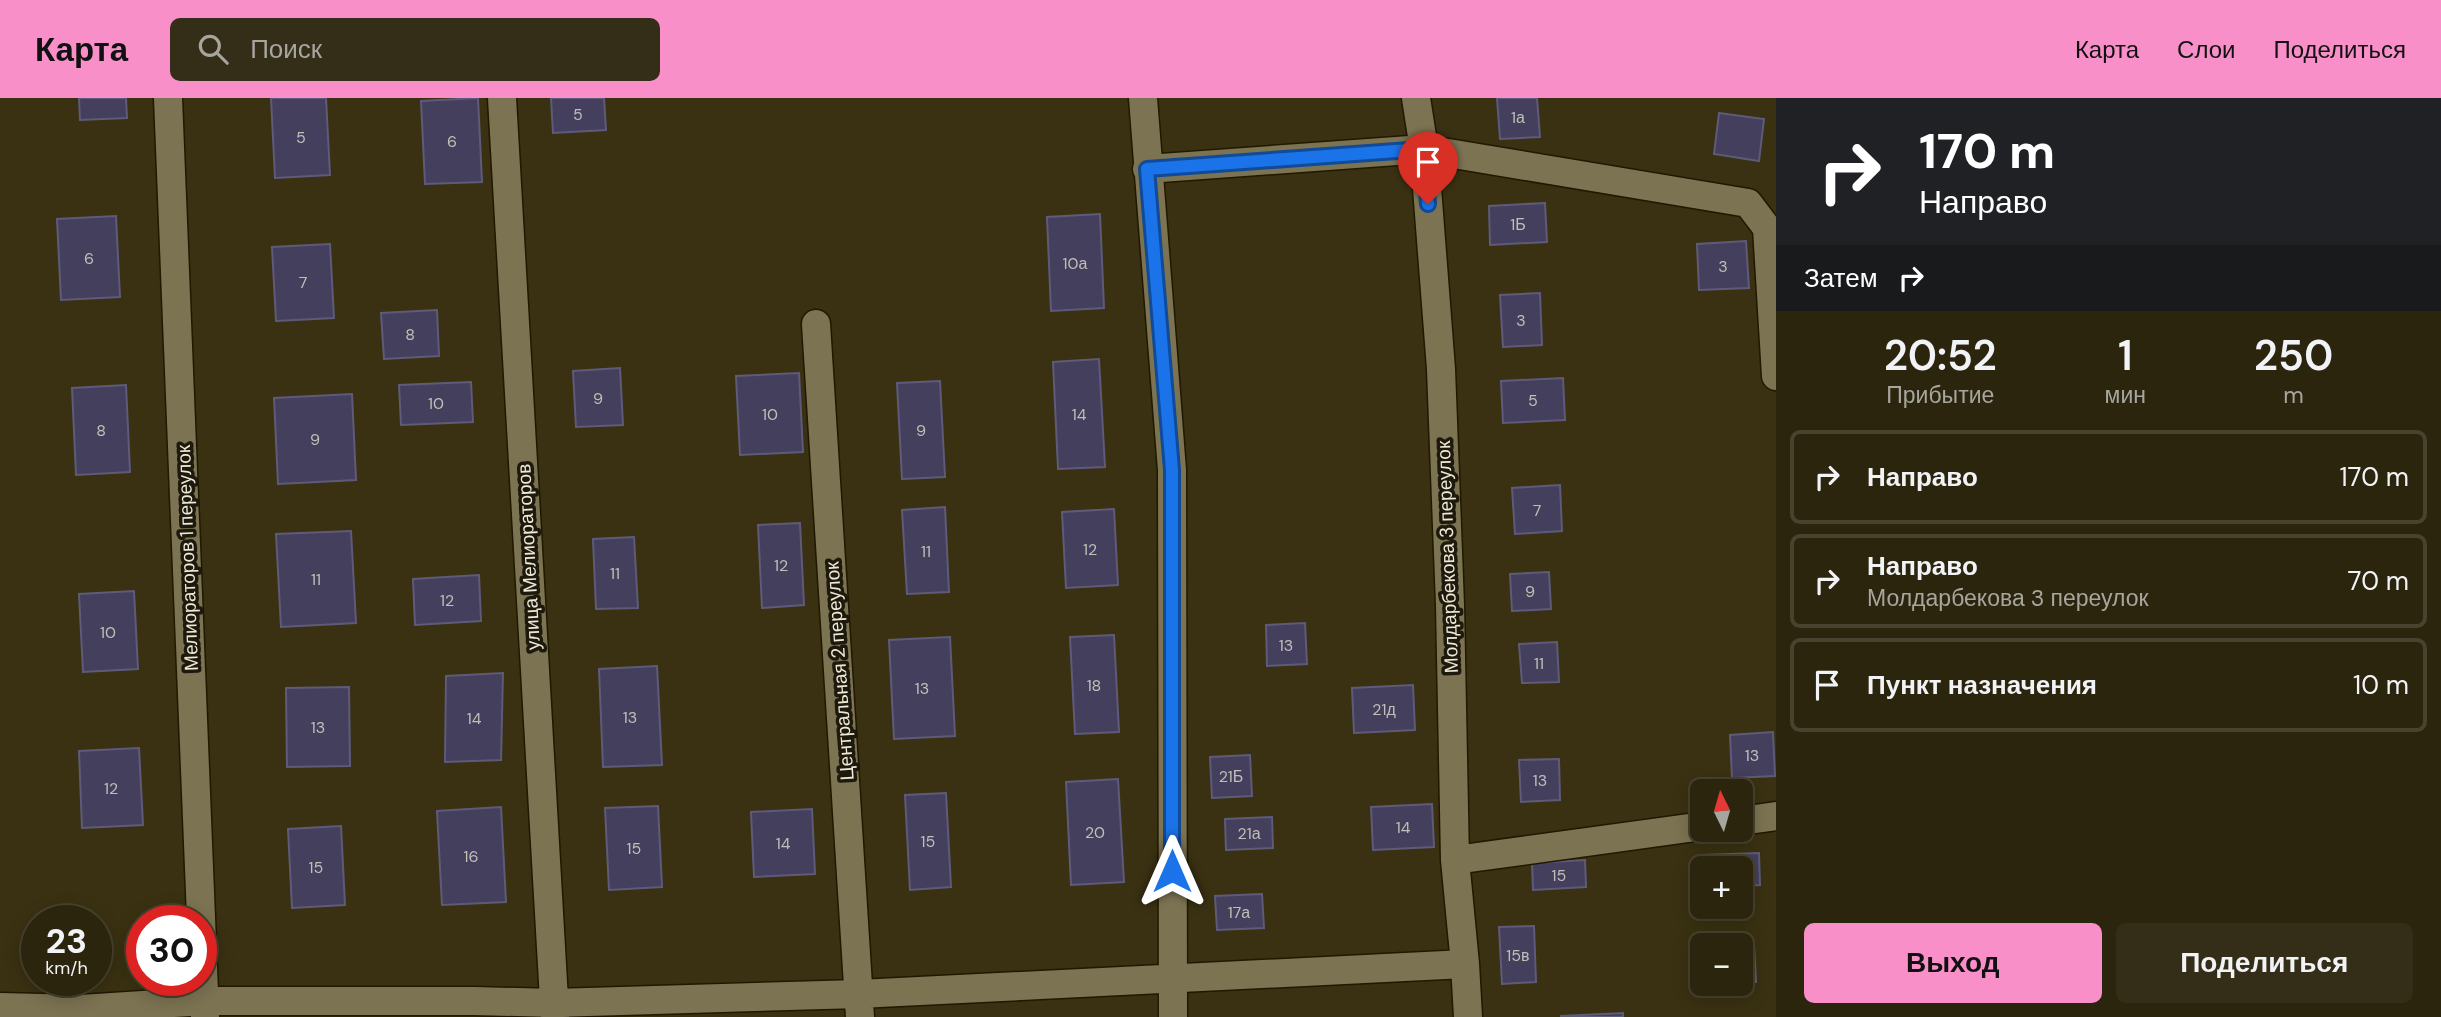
<!DOCTYPE html>
<html lang="ru">
<head>
<meta charset="utf-8">
<style>
	:root { --surface:#2c250e; --page:#342d17; --text:#f1f3f6; --muted:#a6a59e; --line:#48422e; --accent:#f98fc8 }
	body { margin:0; font-family:"DM Sans",sans-serif; background:var(--page); color:var(--text); height:100vh; display:flex; flex-direction:column; font-size:26px; white-space:nowrap }
	* { box-sizing:border-box; margin:0 }
	p { font-size:23px; color:var(--muted) }
	.icon { flex:none; width:38px; height:38px; fill:none; stroke:currentColor; stroke-width:2; stroke-linecap:round; stroke-linejoin:round }
	.map { position:relative; flex:1; overflow:hidden }
	.panel { display:flex; flex-direction:column; background:var(--surface); width:665px }
	.panel>* { flex:none }
	.banner { background:#202124; color:#fff; overflow:hidden }
	.needle { width:46px; rotate:355deg }
	.tools { position:absolute; left:1690px; top:681px; display:grid; gap:14px }
	.tools a { display:grid; place-items:center; width:63px; height:63px; border-radius:10px; background:var(--surface); box-shadow:0 4px 18px #0003,0 0 0 2px var(--line); font-size:35px }
	.speed { position:absolute; left:21px; top:807px; display:flex; gap:14px; font-size:35px; font-weight:700; text-align:center }
	.speed>* { display:grid; place-content:center; width:91px; height:91px; border-radius:50%; background:var(--surface); box-shadow:0 4px 18px #0003,0 0 0 2px var(--line); line-height:1 }
	.speed small { font-size:18px; font-weight:400 }
	.speed .limit { border:10px solid #d22; background:#fff; color:#111 }
	.pin { position:absolute; display:grid; place-items:center; width:60px; height:60px; color:#fff; margin:-72px -30px; border-radius:50% 50% 50% 0; rotate:-45deg; box-shadow:0 0 7px #0007 }
	.pin .icon { rotate:45deg }
	.me { position:absolute; width:77px; margin:-38px; rotate:0deg; stroke-linejoin:round; filter:drop-shadow(0 0 5px #0008) }
	.turn { display:flex; align-items:center; gap:24px; height:147px; padding:0 28px; font-size:32px }
	.turn .icon { width:91px; height:91px; stroke-width:2.5 }
	.turn b { display:block; font-size:49px; line-height:60px }
	.then { display:flex; align-items:center; height:66px; padding:0 28px; background:#0003; gap:14px; font-size:26px }
	.eta { display:flex; justify-content:space-evenly; align-items:center; height:119px; text-align:center }
	.eta b { font-size:42px; font-weight:600; line-height:49px }
	.cta { display:flex; gap:14px; margin-top:auto; padding:14px 28px }
	.cta a { flex:1; height:80px; border-radius:10px; background:var(--accent); color:#111; font-size:28px; font-weight:600; line-height:80px; text-align:center }
	.cta a+a { background:var(--page); color:var(--text) }
	ul { padding:0; list-style:none }
	li { display:flex; align-items:center; gap:21px; height:94px; margin:0 14px 10px; padding:0 14px; border:4px solid var(--line); border-radius:10px }
	li div { flex:1 }
	li b { display:block; font-size:26px }
	li em { font-style:normal }
	header { display:flex; align-items:center; gap:42px; box-sizing:border-box; height:98px; padding:0 35px; background:var(--accent); color:#111 }
	header strong { font-size:33px }
	nav { display:flex; gap:38px; margin-inline-start:auto; font-size:24px }
	.search { width:490px; height:63px; background:var(--page); display:flex; align-items:center; gap:18px; box-sizing:border-box; padding:0 24px; border-radius:10px; color:var(--muted); font-size:26px }
	main { display:flex; flex:1; min-height:0 }
	.map>svg:first-child { display:block }
	.building { fill:#433f5c; stroke:#5e5b7a; stroke-width:2 }
	.lines { fill:none; stroke-linecap:round; stroke-linejoin:round }
	.street-casing { stroke:#211800; stroke-width:31 }
	.street { stroke:#7c7352; stroke-width:28 }
	.route-casing { stroke:#114b97; stroke-width:18 }
	.route { stroke:#1a73e8; stroke-width:12 }
	.labels { text-anchor:middle; stroke-width:7; stroke-linejoin:round; paint-order:stroke }
	.number-label { font-size:16px; fill:#c3beb8 }
	.street-label { font-size:19px; fill:#eee9d7; stroke:#1d190c }
</style>
</head>
<body>
<header>
<strong>Карта</strong>
<div class="search"><svg class="icon" aria-label="search" viewBox="0 0 24 24"><circle cx="10" cy="10" r="6"/><path d="M15 15l6 6"/></svg>Поиск</div>
<nav><a>Карта</a><a>Слои</a><a>Поделиться</a></nav>
</header>
<main>
<div class="map">
<svg width="1776" height="919" viewBox="0 0 1776 919">
	<rect width="100%" height="100%" fill="#3a3112"/>
	<path class="building" d="M79 0H126L127 20 80 22Z
		M271 0H326L330 77 275 80Z
		M478 0 482 84 425 86 421 3Z
		M551 0H604L606 32 553 35Z
		M1497 0H1537L1540 39 1500 41Z
		M1719 15 1764 21 1759 63 1714 56Z
		M1545 105 1547 144 1490 147 1489 108Z
		M1100 116 1104 210 1051 213 1047 119Z
		M116 118 120 199 61 202 57 121Z
		M1746 143 1749 190 1699 192 1697 146Z
		M330 146 334 220 276 223 272 149Z
		M1540 195 1542 247 1503 249 1500 197Z
		M437 212 439 258 384 261 381 215Z
		M1099 261 1105 369 1058 371 1053 264Z
		M620 270 623 327 576 329 573 273Z
		M799 275 803 354 740 357 736 278Z
		M1563 280 1565 322 1503 325 1501 283Z
		M940 283 945 379 902 381 897 285Z
		M471 284 473 324 401 327 399 287Z
		M126 287 130 374 76 377 72 290Z
		M352 296 356 382 278 386 274 300Z
		M1560 387 1562 433 1515 436 1512 390Z
		M945 409 949 494 907 496 902 412Z
		M1114 411 1118 487 1066 490 1062 414Z
		M800 425 804 507 762 510 758 427Z
		M351 433 356 525 281 529 276 436Z
		M634 439 638 510 596 511 593 441Z
		M1549 474 1551 511 1512 513 1510 476Z
		M479 477 481 523 415 527 413 481Z
		M134 493 138 571 83 574 79 496Z
		M1305 525 1307 566 1267 568 1266 527Z
		M1114 537 1119 634 1075 636 1070 539Z
		M950 539 955 638 894 641 889 542Z
		M1557 544 1559 584 1522 585 1519 546Z
		M657 568 662 667 603 669 599 571Z
		M503 575 501 662 445 664 446 578Z
		M1413 587 1415 632 1354 635 1352 590Z
		M349 589 350 668 287 669 286 590Z
		M1773 634 1775 678 1732 680 1730 637Z
		M139 650 143 727 82 730 79 653Z
		M1250 657 1252 698 1212 700 1210 659Z
		M1559 661 1560 702 1521 704 1519 662Z
		M1118 681 1124 784 1071 787 1066 684Z
		M946 695 951 789 910 792 905 697Z
		M1432 706 1434 749 1373 752 1371 709Z
		M658 708 662 789 609 792 605 710Z
		M501 709 506 804 442 807 437 713Z
		M812 711 815 776 754 779 751 714Z
		M1272 719 1273 750 1226 752 1225 721Z
		M341 728 345 807 292 810 288 731Z
		M1759 755 1760 787 1741 788V770H1703L1702 757Z
		M1585 762 1586 789 1533 792 1532 765Z
		M1262 796 1264 830 1217 832 1215 798Z
		M1534 828 1536 884 1502 886 1499 829Z
		M1754 846 1756 884H1741V847H1738Z
		M1623 915V919H1561V918Z"/>
	<g class="lines">
		<g class="street-casing">
			<path id="street" d="M168 0 205 919
				M502 0 555 919
				M1143 0 1172 372 1173 919
				M1416 0 1424 51 1441 271 1450 507 1455 762 1465 866 1468 919
				M1147 71 1424 51 1748 105 1767 130 1776 278
				M816 226 860 919
				M1741 723 1776 718
				M1455 762 1703 728
				M0 909 81 911 205 903H474L554 905 859 896 1465 866"/>
		</g>
		<use href="#street" class="street"/>
	</g>
	<g class="lines">
		<g class="route-casing">
			<path id="route" d="M1172 773V372L1147 71 1424 51 1428 106"/>
		</g>
		<use href="#route" class="route"/>
	</g>
	<g class="labels">
		<g class="number-label">
			<text x="578" y="22">5</text>
			<text x="1518" y="25">1а</text>
			<text x="301" y="45">5</text>
			<text x="452" y="49">6</text>
			<text x="1518" y="132">1Б</text>
			<text x="89" y="166">6</text>
			<text x="1075" y="171">10а</text>
			<text x="1723" y="174">3</text>
			<text x="303" y="190">7</text>
			<text x="1521" y="228">3</text>
			<text x="410" y="242">8</text>
			<text x="598" y="306">9</text>
			<text x="1533" y="308">5</text>
			<text x="436" y="311">10</text>
			<text x="770" y="322">10</text>
			<text x="1079" y="322">14</text>
			<text x="101" y="338">8</text>
			<text x="921" y="338">9</text>
			<text x="315" y="347">9</text>
			<text x="1537" y="418">7</text>
			<text x="1090" y="457">12</text>
			<text x="926" y="459">11</text>
			<text x="781" y="473">12</text>
			<text x="615" y="481">11</text>
			<text x="316" y="487">11</text>
			<text x="1530" y="499">9</text>
			<text x="447" y="508">12</text>
			<text x="108" y="540">10</text>
			<text x="1286" y="553">13</text>
			<text x="1539" y="571">11</text>
			<text x="1094" y="593">18</text>
			<text x="922" y="596">13</text>
			<text x="1384" y="617">21д</text>
			<text x="630" y="625">13</text>
			<text x="474" y="626">14</text>
			<text x="318" y="635">13</text>
			<text x="1752" y="663">13</text>
			<text x="1231" y="684">21Б</text>
			<text x="1540" y="688">13</text>
			<text x="111" y="696">12</text>
			<text x="1403" y="735">14</text>
			<text x="1095" y="740">20</text>
			<text x="1249" y="741">21а</text>
			<text x="928" y="749">15</text>
			<text x="783" y="751">14</text>
			<text x="634" y="756">15</text>
			<text x="471" y="764">16</text>
			<text x="316" y="775">15</text>
			<text x="1559" y="783">15</text>
			<text x="1239" y="820">17а</text>
			<text x="1518" y="863">15в</text>
		</g>
		<g class="street-label">
			<text transform="translate(528 459) rotate(-93)" y="7">улица Мелиораторов</text>
			<text transform="translate(1447 459) rotate(-92)" y="7">Молдарбекова 3 переулок</text>
			<text transform="translate(187 460) rotate(-92)" y="7">Мелиораторов 1 переулок</text>
			<text transform="translate(839 573) rotate(-94)" y="7">Центральная 2 переулок</text>
		</g>
	</g>
</svg>
<div class="tools">
<a><svg class="needle" viewBox="-14 -14 28 28"><path d="M0-13l5 13h-10z" fill="#e53935"/><path d="M0 13l5-13h-10z" fill="#a6a59e"/></svg></a>
<a>+</a>
<a>−</a>
</div>
<div class="speed"><div>23<small>km/h</small></div><div class="limit">30</div></div>
<div class="pin" style="left:1428px;top:106px;background:#d93025"><svg class="icon" aria-label="arrive" viewBox="0 0 24 24"><path d="M6 21V4h12l-3 4 3 4H6"/></svg></div>
<svg class="me" style="left:1172px;top:773px" viewBox="-20 -20 40 40"><path d="M0-17L14 15 0 8-14 15z" fill="#1a73e8" stroke="#fff" stroke-width="4"/></svg>
</div>
<section class="panel">
<div class="banner">
<div class="turn"><svg class="icon" aria-label="right" viewBox="0 0 24 24"><path d="M7 20v-9h11M14 6l5 5-5 5"/></svg><div><b>170 m</b>Направо</div></div>
<div class="then">Затем<svg class="icon" aria-label="right" viewBox="0 0 24 24"><path d="M7 20v-9h11M14 6l5 5-5 5"/></svg></div>
</div>
<div class="eta">
<div><b>20:52</b><p>Прибытие</p></div>
<div><b>1</b><p>мин</p></div>
<div><b>250</b><p>m</p></div>
</div>
<ul>
<li><svg class="icon" aria-label="right" viewBox="0 0 24 24"><path d="M7 20v-9h11M14 6l5 5-5 5"/></svg><div><b>Направо</b></div><em>170 m</em></li>
<li><svg class="icon" aria-label="right" viewBox="0 0 24 24"><path d="M7 20v-9h11M14 6l5 5-5 5"/></svg><div><b>Направо</b><p>Молдарбекова 3 переулок</p></div><em>70 m</em></li>
<li><svg class="icon" aria-label="arrive" viewBox="0 0 24 24"><path d="M6 21V4h12l-3 4 3 4H6"/></svg><div><b>Пункт назначения</b></div><em>10 m</em></li>
</ul>
<div class="cta"><a>Выход</a><a>Поделиться</a></div>
</section>
</main>
</body>
</html>
